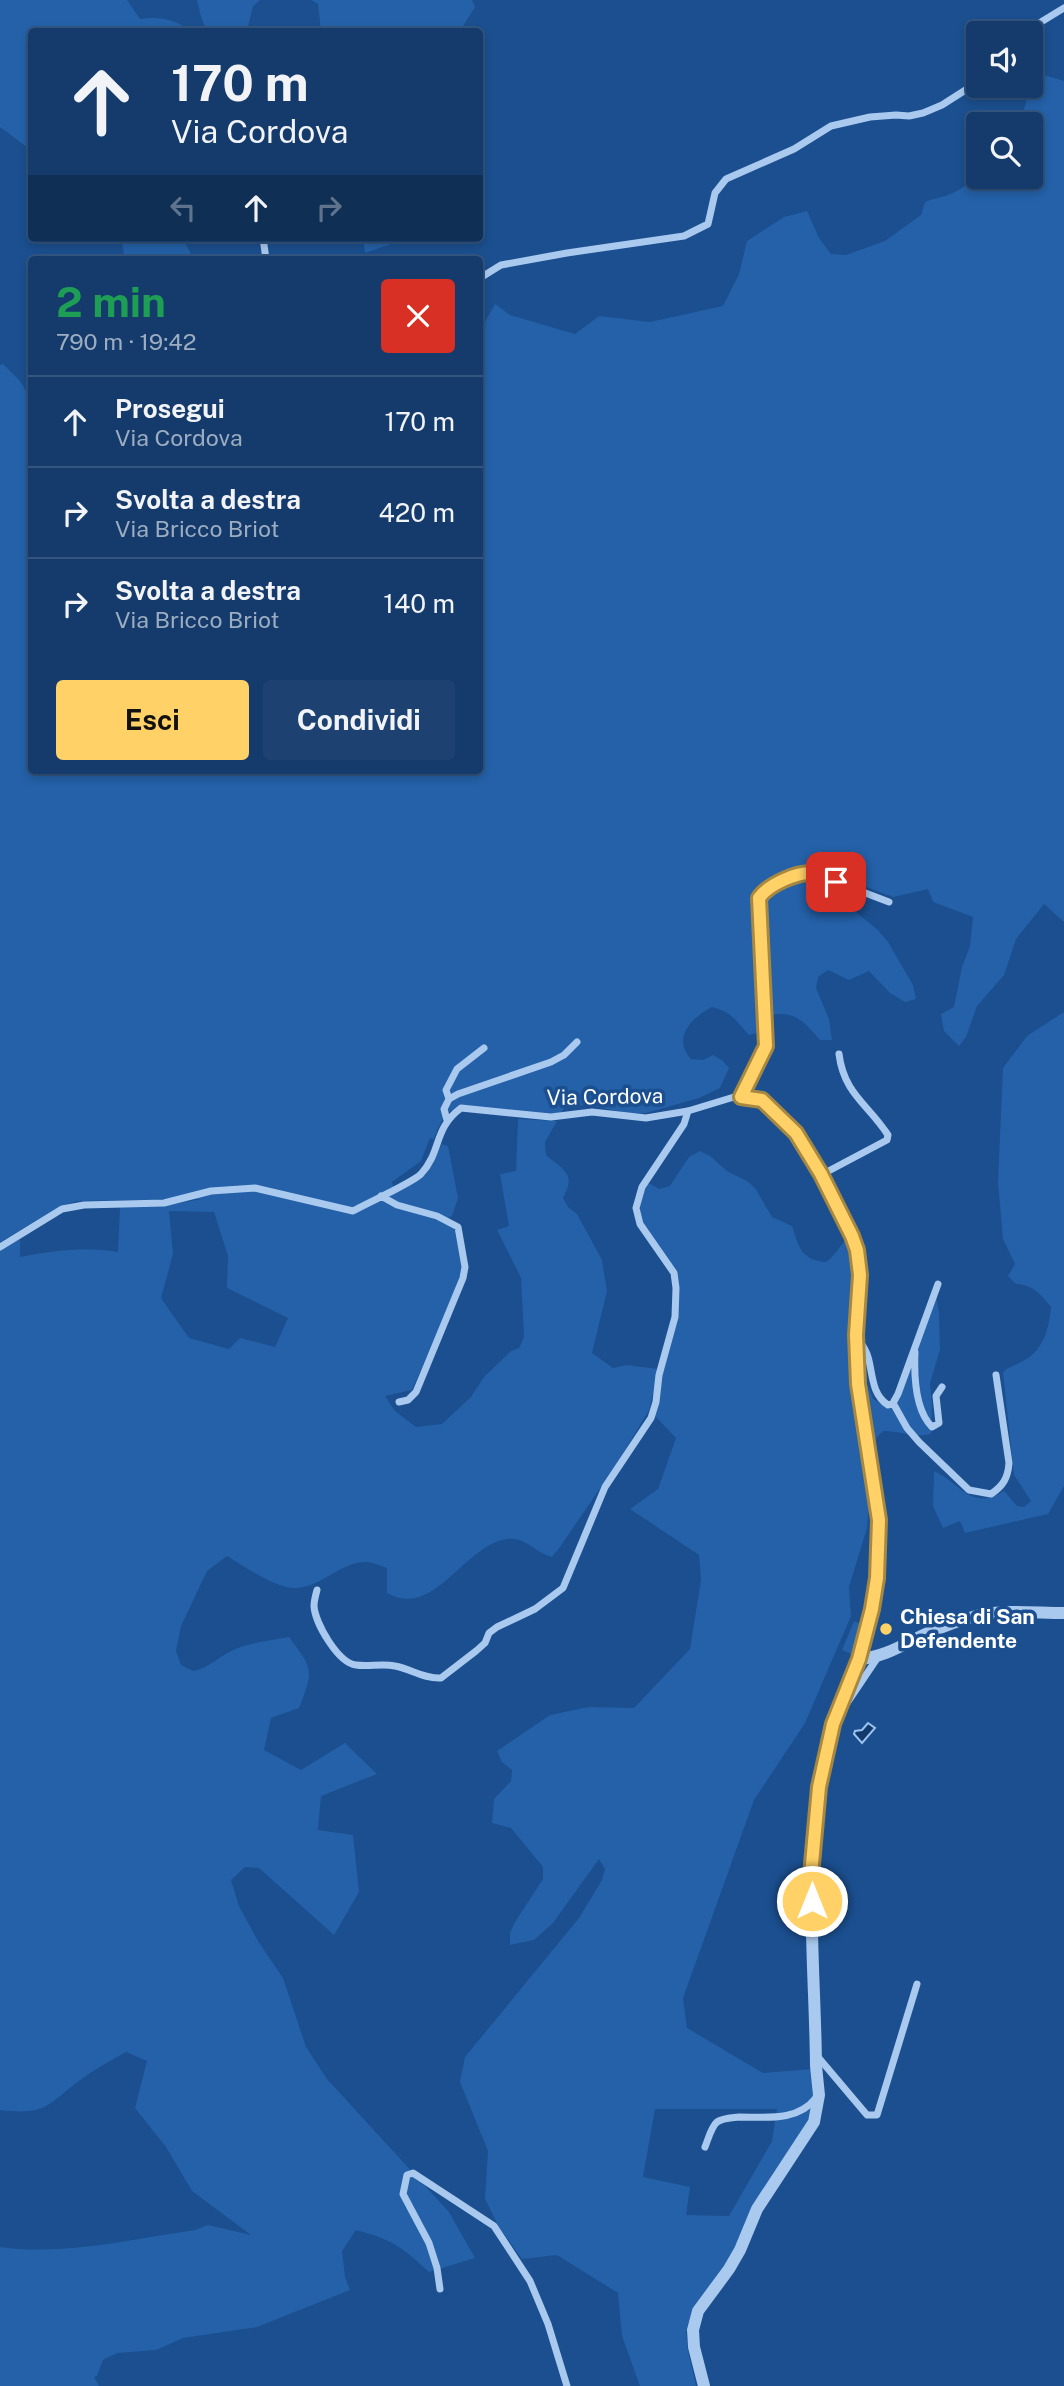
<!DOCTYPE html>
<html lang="it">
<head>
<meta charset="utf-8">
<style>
	:root { --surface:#143b6b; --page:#1d4271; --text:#f1f3f6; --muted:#9dadc1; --line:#33557e; --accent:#ffd166 }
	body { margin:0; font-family:"Public Sans",sans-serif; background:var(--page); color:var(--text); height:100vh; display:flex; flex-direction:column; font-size:26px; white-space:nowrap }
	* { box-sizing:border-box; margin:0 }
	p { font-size:23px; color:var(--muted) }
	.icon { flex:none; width:38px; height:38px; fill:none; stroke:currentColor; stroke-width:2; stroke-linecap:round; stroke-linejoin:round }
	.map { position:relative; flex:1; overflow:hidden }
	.side { position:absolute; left:28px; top:256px; width:455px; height:518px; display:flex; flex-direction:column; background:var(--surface); border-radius:7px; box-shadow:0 4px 10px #0003,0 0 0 2px var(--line) }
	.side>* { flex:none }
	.banner { position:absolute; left:28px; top:28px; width:455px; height:214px; border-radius:7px; box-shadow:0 4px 10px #0003,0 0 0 2px var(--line); background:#143b6b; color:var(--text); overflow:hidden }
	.tools { position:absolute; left:966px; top:21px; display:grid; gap:14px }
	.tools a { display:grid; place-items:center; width:77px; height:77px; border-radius:7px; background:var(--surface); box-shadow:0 4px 10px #0003,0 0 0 2px var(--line); font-size:35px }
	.pin { position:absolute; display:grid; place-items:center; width:60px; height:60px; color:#fff; margin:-30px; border-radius:14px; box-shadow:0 4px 10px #0006 }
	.me { position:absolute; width:77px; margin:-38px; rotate:0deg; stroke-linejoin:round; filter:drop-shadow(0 0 5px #0008) }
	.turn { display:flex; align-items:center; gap:24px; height:147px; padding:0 28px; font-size:32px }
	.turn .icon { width:91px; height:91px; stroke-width:2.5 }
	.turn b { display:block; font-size:49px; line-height:60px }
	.lanes { display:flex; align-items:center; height:66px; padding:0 28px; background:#0003; justify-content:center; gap:35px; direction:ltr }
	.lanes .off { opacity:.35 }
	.round { display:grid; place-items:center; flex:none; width:74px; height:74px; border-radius:7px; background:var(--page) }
	.overview { display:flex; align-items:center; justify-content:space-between; height:119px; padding:0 28px }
	h1 { font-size:42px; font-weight:700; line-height:52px; color:#1e9e55 }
	.primary-button { display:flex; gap:14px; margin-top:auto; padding:14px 28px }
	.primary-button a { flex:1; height:80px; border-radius:7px; background:var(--accent); color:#111; font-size:28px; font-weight:700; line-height:80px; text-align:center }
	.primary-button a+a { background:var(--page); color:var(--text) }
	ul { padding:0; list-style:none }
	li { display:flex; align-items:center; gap:21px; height:91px; padding:0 28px; border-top:2px solid var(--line) }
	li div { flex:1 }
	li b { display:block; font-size:26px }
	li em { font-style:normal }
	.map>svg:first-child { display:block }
	.green { fill:#2461a8; fill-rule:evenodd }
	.water { fill:#123a6d; stroke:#9cc4f0; stroke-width:2 }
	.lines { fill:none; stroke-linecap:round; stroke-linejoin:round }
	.minor { stroke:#a9c9ee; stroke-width:7 }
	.tertiary { stroke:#a9c9ee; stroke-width:12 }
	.route-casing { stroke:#a68842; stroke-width:18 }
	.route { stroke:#ffd166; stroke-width:12 }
	.poi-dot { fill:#ffd166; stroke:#1b4f8f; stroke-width:2.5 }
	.labels { text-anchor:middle; stroke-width:7; stroke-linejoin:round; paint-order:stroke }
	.street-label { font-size:21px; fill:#fff; stroke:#1b4f8f }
	.poi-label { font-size:21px; font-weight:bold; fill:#fff; stroke:#1b4f8f; text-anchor:start }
</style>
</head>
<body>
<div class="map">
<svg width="1064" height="2386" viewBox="0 0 1064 2386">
	<rect width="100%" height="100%" fill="#1b4f8f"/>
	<path class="green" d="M0 0H127L140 19C158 16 176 19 190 31L32 32 31 150 0 127Z
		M197 0H260L253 6 247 31 207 32 201 17Z
		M311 0H472L475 7 460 31 321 32 318 4Z
		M1031 71 1064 81V922L1044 904 1016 939 1004 975 977 1006 966 1037 959 1046 944 1031 941 1014 954 1007 962 967 970 946 973 917 933 902 928 889 893 897 816 868 772 877 760 884 756 907 764 1028 760 1032 749 1035C735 1020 732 1012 712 1007 691 1018 672 1038 691 1059L703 1060 713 1055 722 1060 729 1068 720 1088 699 1098 646 1113H625L589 1105 565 1106 561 1114 461 1106C445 1110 439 1125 434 1139L430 1138 421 1161 392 1182 395 1193 425 1175 442 1144 448 1146 458 1198 452 1216 444 1220 456 1228 463 1267 460 1280 412 1390 385 1396 395 1411 416 1427 442 1424 471 1397 484 1377 511 1351 519 1348 524 1337 521 1278 497 1230 509 1226 500 1174 516 1171 518 1119 557 1121 545 1142 546 1155C563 1170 577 1173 563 1198L568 1207 577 1214 602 1260 607 1291 592 1353 613 1368 626 1365 659 1369 649 1410 618 1462 560 1547 552 1557C535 1553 526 1537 508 1539 464 1544 435 1620 387 1593V1568C381 1566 372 1562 366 1562 340 1562 322 1587 296 1588 276 1589 244 1566 227 1556L207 1571 181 1626 176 1651 181 1665 193 1671C210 1668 221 1654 238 1648 254 1642 273 1640 289 1637 313 1669 314 1670 299 1708L271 1718 264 1750 301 1770 345 1743 377 1774 321 1796 318 1830 353 1835 359 1892 334 1935 259 1868 245 1867 231 1880 239 1906 258 1941 283 1978 306 2047 327 2079 449 2212 475 2258 429 2272C403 2248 392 2239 356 2230L342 2251 345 2277 350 2290 257 2327 183 2338 156 2350 117 2353 103 2360 97 2376 94 2377 99 2386H0V2247C64 2256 132 2239 195 2230L208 2225 251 2235 192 2191 166 2147 135 2108 147 2061 126 2052C112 2060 97 2068 83 2078 48 2103 49 2116 0 2110V1250L20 1239V1257C52 1251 86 1246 118 1252L120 1207 163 1206 202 1199 77 1201 61 1206 0 1242V365L3 364 20 381 31 399 32 770H480V331L495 304 510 315 575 334 599 316 650 322 723 306 739 274 747 241 784 217 807 211 819 238 831 254 846 255 885 241 921 215 925 202C934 198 940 198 948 195 958 192 971 182 978 174V177H1031V124H1019L1026 103 1024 90 1019 86H1031ZM169 1211 214 1212 228 1256 227 1288 288 1318 275 1347 240 1338 229 1349 189 1338 161 1298 173 1254Z
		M121 238H182L194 259H125Z
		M363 238H408L365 253Z
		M812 875 831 885 841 900 878 930 888 942 913 985 916 999 905 1002 890 993 869 971 849 980 828 970 818 977 816 988 829 1019 832 1040H820C806 1024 795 1010 772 1015L768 1022 763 897C774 883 795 880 812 875Z
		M1064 1012V1486L1048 1514 965 1533 960 1521 943 1528 933 1506 934 1471C960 1483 972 1512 1004 1491L1017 1506 1024 1507 1031 1501 1014 1475 1003 1372C1010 1366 1016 1365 1023 1361 1044 1350 1049 1328 1051 1307 1040 1294 1034 1285 1016 1284L1008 1276 1015 1264 1003 1239 998 1182 1003 1068 1027 1036Z
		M700 1151 710 1156 727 1171 747 1181 755 1188 772 1217 792 1226C799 1247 801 1260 826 1262 836 1255 840 1245 849 1236L856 1277 852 1303 854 1386 869 1505 867 1528 849 1587 851 1616 805 1723 754 1800 683 1998 687 2028 763 2073 812 2069 813 2095 808 2121 724 2266 692 2310 686 2332 688 2351 696 2386H640L622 2336 618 2293 557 2255 522 2259 499 2227 485 2199 488 2151 460 2082 465 2057 579 1918 602 1880 605 1869 599 1859 553 1923 534 1940 510 1945V1933L515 1922 543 1879V1867L511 1828 492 1823 494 1799 511 1781 512 1770 502 1762 497 1751 550 1715 589 1707 634 1708 690 1649 701 1580 699 1555 630 1509 658 1489 676 1438 654 1415 678 1288 642 1223 639 1208 647 1182 659 1189 670 1186 689 1157ZM655 2109H777L772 2141 729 2216 686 2215 690 2187 643 2177Z
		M936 1295 939 1313 940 1350 930 1383 932 1406 931 1434C914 1438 900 1431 883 1431L872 1442 860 1384V1350L864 1355 865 1379 873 1399 887 1407 891 1406Z
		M854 1621 861 1624 851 1654 842 1650Z"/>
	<path class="water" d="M868 1723 875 1728 862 1743 854 1734 855 1731 862 1730Z"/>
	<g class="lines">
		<path class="minor" d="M1023 33 1064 8
			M263 238 266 259
			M480 278 501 265 567 253 684 236 708 224 715 193 726 179 794 149 831 126 870 117 896 115 909 116 923 113 942 105 978 82
			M741 1097 766 1046 758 908 759 898 773 885 813 873 889 902
			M449 1099 446 1090 457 1069 484 1048
			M447 1120 444 1109 449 1099 458 1094 551 1062 564 1055 577 1042
			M821 1175 887 1140 888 1135C868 1104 844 1094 839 1054
			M381 1196 397 1205 437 1216 458 1227 465 1267 463 1278 416 1392 408 1400 399 1402
			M0 1247 62 1209 84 1205 164 1203 211 1191 255 1188 353 1211C367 1203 412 1183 421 1174 442 1151 433 1129 461 1108L551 1117 592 1112 646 1118 688 1111 734 1097 762 1100 796 1133 821 1175 852 1236 857 1249 860 1275 856 1335 858 1384 879 1520 877 1578 872 1609 859 1659
			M856 1336C861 1343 866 1349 868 1357 873 1373 871 1394 888 1405L893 1403 898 1394 938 1284
			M915 1352C914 1375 915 1410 932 1427L939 1423 936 1396 942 1387
			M893 1403 907 1428 919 1442 969 1490 991 1494C1003 1486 1008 1478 1009 1463L996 1375
			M317 1590C316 1594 314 1601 314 1606 315 1623 338 1663 356 1665 369 1667 382 1663 395 1666 411 1669 424 1679 441 1678L476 1651 485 1643 489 1633 497 1627 535 1609 563 1588 605 1487 651 1418 656 1402 659 1375 675 1317 676 1288 674 1273 640 1224 636 1208 642 1187 684 1124 688 1111
			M841 1712 878 1657
			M818 2057 867 2115H877L917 1984
			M705 2147C708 2140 711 2127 717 2122 723 2118 732 2118 739 2117 766 2117 797 2122 816 2098
			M440 2289 437 2268 429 2243 403 2194 407 2175 413 2173 494 2226 530 2281 548 2324 567 2386"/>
		<path class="tertiary" d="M704 2386 694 2347 693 2330 698 2311 729 2269 740 2250 757 2209 814 2122 819 2095 816 2066C815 1953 799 1834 833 1724 840 1702 850 1681 859 1659 890 1657 912 1638 940 1628 952 1623 964 1619 976 1616 1004 1609 1035 1613 1064 1613"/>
	</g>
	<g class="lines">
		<g class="route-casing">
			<path id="route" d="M812 1901 811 1875 819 1787 833 1724 859 1659 872 1609 877 1578 879 1520 858 1384 856 1335 860 1275 857 1250 852 1236 821 1174 796 1133 762 1100 741 1097 766 1046 759 898C768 885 799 870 815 874 822 875 829 879 836 882"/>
		</g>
		<use href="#route" class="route"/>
	</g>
	<circle class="poi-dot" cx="886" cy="1629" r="7"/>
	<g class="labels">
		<g class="street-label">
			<text transform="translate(605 1097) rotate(-1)" y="7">Via Cordova</text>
		</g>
		<g class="poi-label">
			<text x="900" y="1624">Chiesa di San<tspan x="900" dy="24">Defendente</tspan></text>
		</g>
	</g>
</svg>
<div class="tools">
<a><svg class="icon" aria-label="sound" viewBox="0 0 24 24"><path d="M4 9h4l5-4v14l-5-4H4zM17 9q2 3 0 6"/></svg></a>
<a><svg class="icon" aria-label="search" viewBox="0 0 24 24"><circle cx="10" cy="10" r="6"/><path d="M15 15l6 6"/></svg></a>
</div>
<div class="pin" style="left:836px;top:882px;background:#d93025"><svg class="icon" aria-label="arrive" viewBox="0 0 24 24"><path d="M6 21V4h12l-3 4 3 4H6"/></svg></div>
<svg class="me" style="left:812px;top:1901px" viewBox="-20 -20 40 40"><circle r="17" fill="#ffd166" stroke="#fff" stroke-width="3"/><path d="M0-11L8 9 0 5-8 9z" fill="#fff"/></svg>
<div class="banner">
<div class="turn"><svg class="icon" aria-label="ahead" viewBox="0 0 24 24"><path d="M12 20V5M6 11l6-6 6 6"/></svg><div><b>170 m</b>Via Cordova</div></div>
<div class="lanes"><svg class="icon off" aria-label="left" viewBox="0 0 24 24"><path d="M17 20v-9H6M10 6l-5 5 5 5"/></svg><svg class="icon" aria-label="ahead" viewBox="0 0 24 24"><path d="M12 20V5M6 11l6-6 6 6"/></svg><svg class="icon off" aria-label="right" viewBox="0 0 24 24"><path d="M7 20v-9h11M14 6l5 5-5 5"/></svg></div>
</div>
<section class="side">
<div class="overview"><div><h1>2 min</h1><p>790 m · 19:42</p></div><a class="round" style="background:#d93025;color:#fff"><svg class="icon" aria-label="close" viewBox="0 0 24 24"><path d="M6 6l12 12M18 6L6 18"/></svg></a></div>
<ul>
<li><svg class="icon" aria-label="ahead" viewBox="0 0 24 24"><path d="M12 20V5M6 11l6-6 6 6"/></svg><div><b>Prosegui</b><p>Via Cordova</p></div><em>170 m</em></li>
<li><svg class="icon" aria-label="right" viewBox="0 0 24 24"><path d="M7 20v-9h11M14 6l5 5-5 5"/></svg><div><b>Svolta a destra</b><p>Via Bricco Briot</p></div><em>420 m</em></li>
<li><svg class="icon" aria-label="right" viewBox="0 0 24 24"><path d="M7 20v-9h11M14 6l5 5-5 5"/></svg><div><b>Svolta a destra</b><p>Via Bricco Briot</p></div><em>140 m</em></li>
</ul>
<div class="primary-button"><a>Esci</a><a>Condividi</a></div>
</section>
</div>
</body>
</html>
